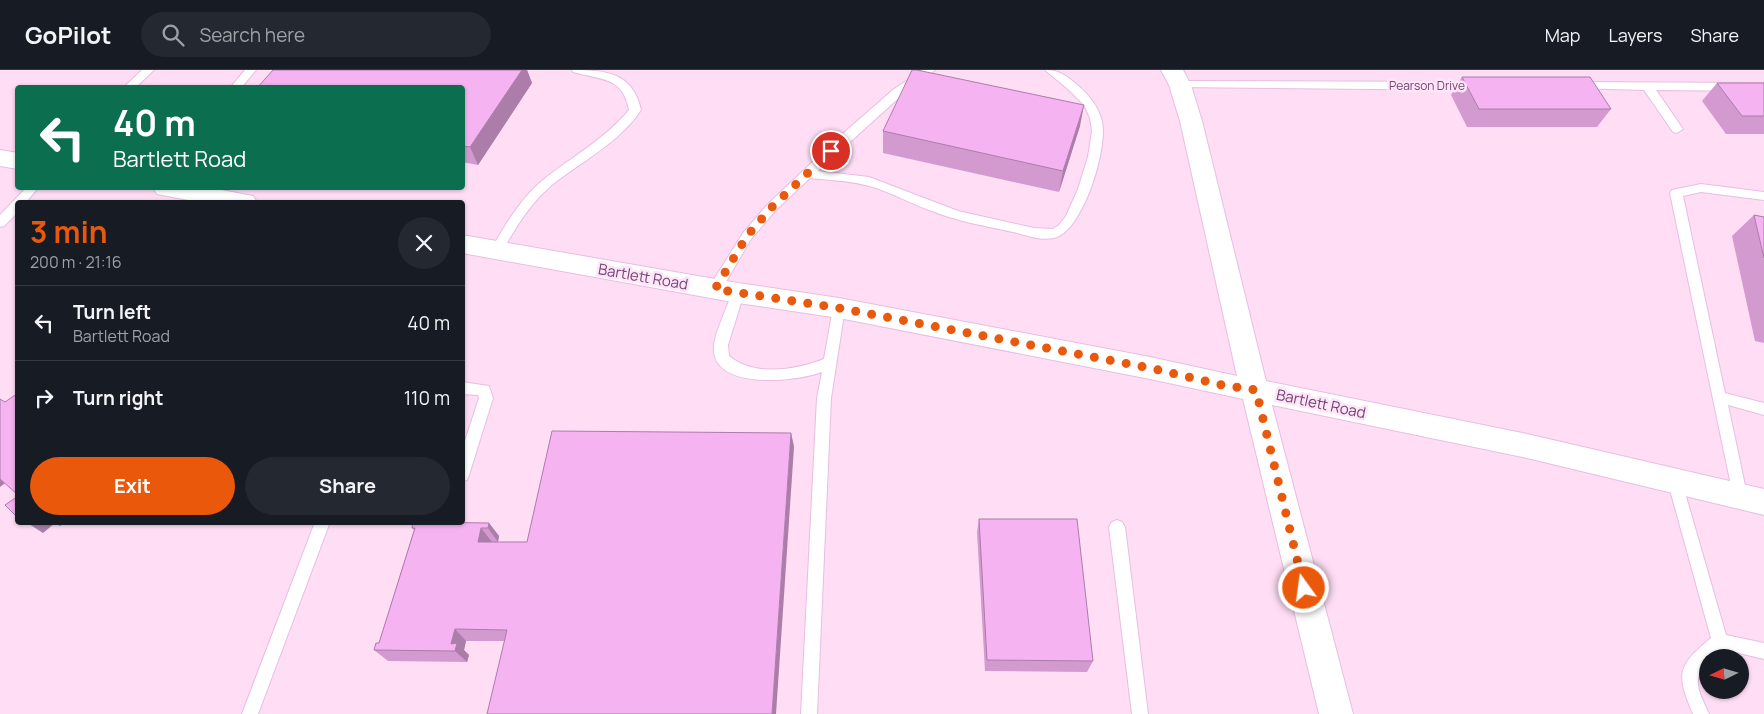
<!DOCTYPE html>
<html lang="en">
<head>
<meta charset="utf-8">
<style>
	:root { --surface:#171b24; --page:#242831; --text:#f1f3f6; --muted:#9ea1a6; --line:#363941; --accent:#ea580c }
	body { margin:0; font-family:Manrope,sans-serif; background:var(--page); color:var(--text); height:100vh; display:flex; flex-direction:column; font-size:19px; white-space:nowrap }
	* { box-sizing:border-box; margin:0 }
	p { font-size:16px; color:var(--muted) }
	.icon { flex:none; width:28px; height:28px; fill:none; stroke:currentColor; stroke-width:2; stroke-linecap:round; stroke-linejoin:round }
	.map { position:relative; flex:1; overflow:hidden }
	.side { position:absolute; left:15px; top:130px; width:450px; height:325px; display:flex; flex-direction:column; background:var(--surface); border-radius:5px; box-shadow:0 1px 4px #0004 }
	.side>* { flex:none }
	.hud { position:absolute; left:15px; top:15px; width:450px; height:105px; border-radius:5px; box-shadow:0 1px 4px #0004; background:#0b6e4f; color:#fff; overflow:hidden }
	.needle { width:32px; rotate:265deg }
	.fabs { position:absolute; left:1699px; top:579px; display:grid; gap:10px }
	.fabs a { display:grid; place-items:center; width:50px; height:50px; border-radius:50%; background:var(--surface); box-shadow:0 1px 4px #0004; font-size:25px }
	.pin { position:absolute; display:grid; place-items:center; width:42px; height:42px; color:#fff; margin:-21px; border:2px solid #fff; border-radius:50%; box-shadow:0 1px 5px #0007 }
	.me { position:absolute; width:55px; margin:-28px; rotate:346deg; stroke-linejoin:round; filter:drop-shadow(0 0 4px #0008) }
	.turn { display:flex; align-items:center; gap:18px; height:105px; padding:0 15px; font-size:22px }
	.turn .icon { width:65px; height:65px; stroke-width:2.5 }
	.turn b { display:block; font-size:35px; line-height:42px }
	.round { display:grid; place-items:center; flex:none; width:52px; height:52px; border-radius:26px; background:var(--page) }
	.headline { display:flex; align-items:center; justify-content:space-between; height:85px; padding:0 15px }
	h1 { font-size:30px; font-weight:700; line-height:38px; color:var(--accent) }
	.button { display:flex; gap:10px; margin-top:auto; padding:10px 15px }
	.button a { flex:1; height:58px; border-radius:30px; background:var(--accent); color:#fff; font-size:20px; font-weight:700; line-height:58px; text-align:center }
	.button a+a { background:var(--page); color:var(--text) }
	ul { padding:0; list-style:none }
	li { display:flex; align-items:center; gap:15px; height:75px; padding:0 15px; border-top:1px solid var(--line) }
	li div { flex:1 }
	li b { display:block; font-size:19px }
	li em { font-style:normal }
	header { display:flex; align-items:center; gap:30px; box-sizing:border-box; height:70px; padding:0 25px; background:var(--surface); border-bottom:1px solid var(--line) }
	header strong { font-size:24px }
	nav { display:flex; gap:28px; margin-inline-start:auto; font-size:18px }
	.search { width:350px; height:45px; background:var(--page); display:flex; align-items:center; gap:12px; box-sizing:border-box; padding:0 18px; border-radius:28px; color:var(--muted); font-size:19px }
	.map>svg:first-child { display:block }
	.lines { fill:none; stroke-linecap:round; stroke-linejoin:round }
	.lane-casing { stroke:#e7bee1; stroke-width:2 }
	.street-casing { stroke:#e7bee1; stroke-width:2 }
	.lane { fill:#fff; fill-rule:evenodd }
	.street { fill:#fff; fill-rule:evenodd }
	.wall { fill:#d39ad0 }
	.shaded-wall { fill:#ac7da9 }
	.building { fill:#f5b3f2; stroke:#ac7da9 }
	.route { stroke:#ea580c; stroke-width:9; stroke-dasharray:0 16.2 }
	.labels { text-anchor:middle; stroke-width:5; stroke-linejoin:round; paint-order:stroke }
	.far-street-label { font-size:12px; fill:#744474; stroke:#ffe5f8 }
	.street-label { font-size:15px; fill:#744474; stroke:#ffe5f8 }
</style>
</head>
<body>
<header>
<strong>GoPilot</strong>
<div class="search"><svg class="icon" aria-label="search" viewBox="0 0 24 24"><circle cx="10" cy="10" r="6"/><path d="M15 15l6 6"/></svg>Search here</div>
<nav><a>Map</a><a>Layers</a><a>Share</a></nav>
</header>
<div class="map">
<svg width="1764" height="644" viewBox="0 0 1764 644">
	<rect width="100%" height="100%" fill="#feddf5"/>
	<g class="lines">
		<g class="lane-casing">
			<path id="lane" d="M142 0H154L135 18H123Z
				M245 0H256L241 18H230Z
				M572 0C605 0 633 2 641 40 619 73 582 91 552 115 530 133 515 159 501 183H493L491 180C505 155 521 128 543 110 573 86 605 69 629 40 623 6 600 10 573 2Z
				M923 0H935L902 25 818 101 869 107 958 141 1034 158 1053 159 1059 155 1066 146 1078 119 1088 87 1092 61 1090 48 1084 35 1069 20 1045 0C1058 0 1064 4 1075 13 1087 23 1099 36 1102 52 1108 78 1083 162 1054 168 1040 171 1026 165 1013 162 985 156 956 151 929 140 910 133 892 123 873 117 853 111 831 110 810 108L776 140 751 169 720 222H710L709 219 710 216 743 163 768 134 839 67 894 19Z
				M1180 11 1474 12 1479 16 1474 20 1176 17 1175 15 1176 13Z
				M1578 12 1764 13V21L1656 20 1683 59 1677 63 1673 62 1644 20 1574 18 1573 16Z
				M1701 114 1764 122V130L1701 122 1683 126 1725 323 1764 333V345L1728 335 1747 425 1745 430 1740 432 1735 430 1733 425 1670 123 1672 120Z
				M26 118H38L26 132H18V142L4 156 0 157V145Z
				M738 218 743 220 744 223 728 275 729 286C754 307 796 300 824 289L833 238 834 234H844L845 238 831 328 817 644H801L817 328 822 302C796 312 709 321 714 275 716 259 727 238 732 223L733 220Z
				M462 312 489 316 493 328 469 405 467 410 462 411V380L479 328 478 325 462 324Z
				M1674 403 1679 404 1681 409 1726 565 1764 573V589L1722 579 1712 588H1708V592C1689 609 1701 625 1709 644H1693C1676 604 1677 596 1711 568L1667 409 1669 404Z
				M1117 450 1122 452 1125 457 1148 644H1132L1109 457 1112 452Z
				M315 452H330L258 644H242Z"/>
		</g>
		<g class="street-casing">
			<path id="street" d="M1161 0H1183L1191 15 1202 51 1266 311 1527 364 1764 419V445L1527 388 1272 335 1353 644H1319L1243 329 1150 309 839 248 738 233 462 183V165L738 213 839 228 1150 287 1237 306 1180 51 1169 15Z
				M0 80 18 83V99L0 96Z
				M153 118H211L253 126 257 132H199L157 124Z"/>
		</g>
		<use href="#lane" class="lane"/>
		<use href="#street" class="street"/>
	</g>
	<path class="wall" d="M522 0H527L532 13 478 95 462 92V18Z
		M1462 7 1611 39 1597 57H1467L1451 25Z
		M1717 13H1764V64H1726L1702 31Z
		M1080 56 1059 122 883 83V61Z
		M1754 145 1764 147V273L1755 271 1732 166Z
		M791 363 794 377 504 571H466L464 580 469 585 467 592 388 591 374 580 379 573 414 460 412 458 489 453 499 466 498 472H527Z
		M979 449 1093 591 1087 602 985 601 977 462Z"/>
	<path class="shaded-wall" d="M522 0H527L532 13 478 95 470 77Z
		M1084 35 1080 56 1059 122 1063 101Z
		M791 363 794 377 776 644H772Z
		M0 405 9 410 0 417Z
		M26 452H65L60 456 55 453 43 463Z
		M489 453 499 466 498 472 488 458Z
		M481 458 492 472H478Z
		M455 559 466 571 464 580 469 585 467 592 455 581 451 574Z"/>
	<path class="building" d="M273 0H522L470 77 462 76V18H257Z
		M912 0H917L1084 35 1063 101 883 61Z
		M1462 7H1590L1611 39H1479Z
		M1717 13H1764V46H1742Z
		M1754 145 1764 147V188Z
		M18 323V425L0 409V329L5 332Z
		M552 361 791 363 772 644H487L507 560 455 559 451 574 457 573 455 581 374 580 376 573H379L415 458H412L413 452 489 453 488 458H481L478 472H527Z
		M18 426V445L16 446 5 435Z
		M979 449H1077L1093 591 987 590Z"/>
	<g class="lines">
		<path class="route" d="M831 81 772 137 747 166 715 219 839 238 1150 298 1222 315 1256 320 1304 518"/>
	</g>
	<g class="labels">
		<g class="far-street-label">
			<text x="1427" y="20">Pearson Drive</text>
		</g>
		<g class="street-label">
			<text transform="translate(643 207) rotate(10)" y="5">Bartlett Road</text>
			<text transform="translate(1321 334) rotate(12)" y="5">Bartlett Road</text>
		</g>
	</g>
</svg>
<div class="fabs">
<a><svg class="needle" viewBox="-14 -14 28 28"><path d="M0-13l5 13h-10z" fill="#e53935"/><path d="M0 13l5-13h-10z" fill="#9ea1a6"/></svg></a>
</div>
<div class="pin" style="left:831px;top:81px;background:#d93025"><svg class="icon" aria-label="arrive" viewBox="0 0 24 24"><path d="M6 21V4h12l-3 4 3 4H6"/></svg></div>
<svg class="me" style="left:1304px;top:518px" viewBox="-20 -20 40 40"><circle r="17" fill="#ea580c" stroke="#fff" stroke-width="3"/><path d="M0-11L8 9 0 5-8 9z" fill="#fff"/></svg>
<div class="hud">
<div class="turn"><svg class="icon" aria-label="left" viewBox="0 0 24 24"><path d="M17 20v-9H6M10 6l-5 5 5 5"/></svg><div><b>40 m</b>Bartlett Road</div></div>
</div>
<section class="side">
<div class="headline"><div><h1>3 min</h1><p>200 m · 21:16</p></div><a class="round"><svg class="icon" aria-label="close" viewBox="0 0 24 24"><path d="M6 6l12 12M18 6L6 18"/></svg></a></div>
<ul>
<li><svg class="icon" aria-label="left" viewBox="0 0 24 24"><path d="M17 20v-9H6M10 6l-5 5 5 5"/></svg><div><b>Turn left</b><p>Bartlett Road</p></div><em>40 m</em></li>
<li><svg class="icon" aria-label="right" viewBox="0 0 24 24"><path d="M7 20v-9h11M14 6l5 5-5 5"/></svg><div><b>Turn right</b></div><em>110 m</em></li>
</ul>
<div class="button"><a>Exit</a><a>Share</a></div>
</section>
</div>
</body>
</html>
